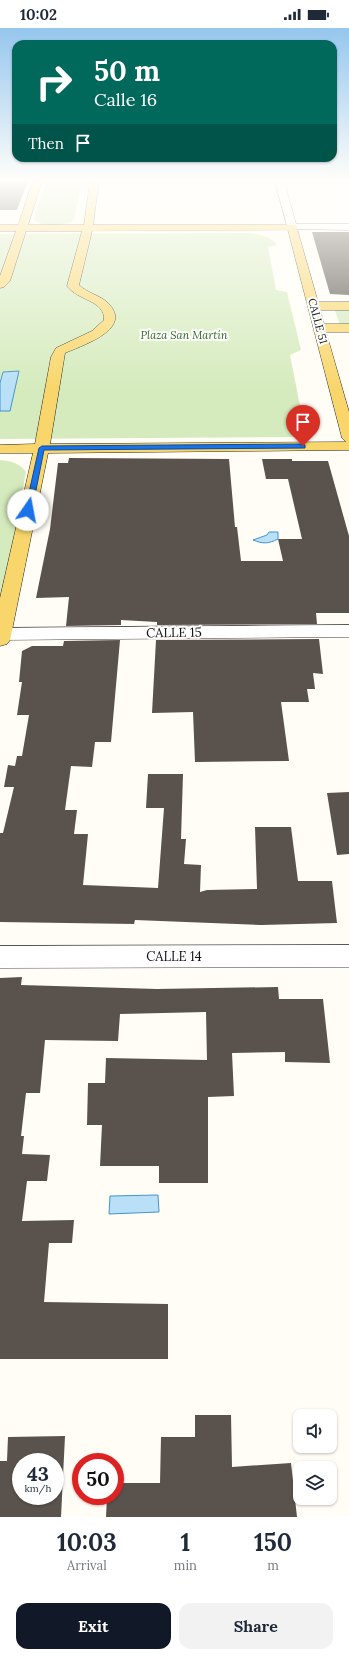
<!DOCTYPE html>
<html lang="en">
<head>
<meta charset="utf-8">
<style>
	:root { --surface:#fff; --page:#f2f2f3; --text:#1f2937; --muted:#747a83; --accent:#111827 }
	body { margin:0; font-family:Lora,serif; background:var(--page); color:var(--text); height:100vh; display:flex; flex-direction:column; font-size:15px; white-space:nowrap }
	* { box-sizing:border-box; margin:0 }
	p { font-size:13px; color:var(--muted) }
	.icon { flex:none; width:22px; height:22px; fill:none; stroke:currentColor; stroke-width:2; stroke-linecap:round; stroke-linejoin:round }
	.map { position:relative; height:1489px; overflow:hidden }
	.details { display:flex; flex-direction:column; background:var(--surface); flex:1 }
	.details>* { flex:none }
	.guide { position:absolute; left:12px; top:12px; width:325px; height:122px; border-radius:12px; box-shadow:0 1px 3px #0004; background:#00695c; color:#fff; overflow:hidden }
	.tools { position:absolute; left:293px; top:1381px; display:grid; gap:8px }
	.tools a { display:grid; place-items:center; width:44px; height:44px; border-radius:8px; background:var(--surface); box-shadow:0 1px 3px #0004; font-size:20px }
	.speed { position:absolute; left:12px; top:1425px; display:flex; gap:8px; font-size:20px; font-weight:700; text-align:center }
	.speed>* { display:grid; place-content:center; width:52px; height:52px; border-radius:50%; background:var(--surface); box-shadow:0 1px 3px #0004; line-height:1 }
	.speed small { font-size:10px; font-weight:400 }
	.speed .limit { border:6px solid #d22; background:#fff; color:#111 }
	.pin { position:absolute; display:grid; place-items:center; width:34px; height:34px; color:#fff; margin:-41px -17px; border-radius:50% 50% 50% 0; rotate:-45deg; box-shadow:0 0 4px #0007 }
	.pin .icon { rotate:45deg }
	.me { position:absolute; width:44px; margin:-22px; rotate:12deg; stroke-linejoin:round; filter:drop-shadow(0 0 3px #0008) }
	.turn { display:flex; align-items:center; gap:14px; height:84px; padding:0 16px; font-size:18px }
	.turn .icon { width:52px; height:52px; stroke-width:2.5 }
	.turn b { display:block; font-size:28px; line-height:34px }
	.then { display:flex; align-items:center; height:38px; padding:0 16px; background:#0003; gap:8px; font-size:15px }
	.eta { display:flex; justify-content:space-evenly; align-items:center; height:68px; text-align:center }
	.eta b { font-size:24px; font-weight:700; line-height:28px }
	.action { display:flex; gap:8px; margin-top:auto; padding:8px 16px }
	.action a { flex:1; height:46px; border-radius:12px; background:var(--accent); color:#fff; font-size:16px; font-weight:700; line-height:46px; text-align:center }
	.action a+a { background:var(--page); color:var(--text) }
	.status { display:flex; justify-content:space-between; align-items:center; height:28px; padding:0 20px; background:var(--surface); direction:ltr }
	.status svg { height:11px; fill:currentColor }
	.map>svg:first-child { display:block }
	.green { fill:#d5ebbd }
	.water { fill:#b9e0f7; stroke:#3f96cf }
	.building { fill:#5a524d; fill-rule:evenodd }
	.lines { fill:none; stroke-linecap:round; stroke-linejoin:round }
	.minor-casing { stroke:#444; stroke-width:1 }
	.major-casing { stroke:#222; stroke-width:1 }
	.minor { fill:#fff; fill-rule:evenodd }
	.major { fill:#f9d66b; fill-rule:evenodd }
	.route { fill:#1a73e8; stroke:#114b97 }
	.labels { text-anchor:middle; stroke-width:4; stroke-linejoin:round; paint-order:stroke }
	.far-street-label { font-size:11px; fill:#111; stroke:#fff }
	.far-park-label { font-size:11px; font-style:italic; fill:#2f6b1f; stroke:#fff }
	.street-label { font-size:13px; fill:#111; stroke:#fff }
</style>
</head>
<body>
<div class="status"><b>10:02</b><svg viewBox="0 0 49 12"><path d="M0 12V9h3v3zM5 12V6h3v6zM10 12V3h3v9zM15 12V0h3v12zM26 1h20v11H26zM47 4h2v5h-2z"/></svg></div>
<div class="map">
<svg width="349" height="1489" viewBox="0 0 349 1489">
	<rect width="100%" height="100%" fill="#fffdf5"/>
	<path class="green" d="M46 153H82L74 192C63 199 46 199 35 193L34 191Z
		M247 205C259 206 269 207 277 217L268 219 276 262 287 264 301 322 290 327 301 383 315 386V396L306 404 292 409 0 411V206Z
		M334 280H349V300H341Z
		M0 432C10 433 20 435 26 444L4 560 0 569Z"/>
	<path class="water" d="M19 343 10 383H0V355L3 344Z
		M269 504H278V511C268 516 263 516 253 512L267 507Z
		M158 1167 159 1184 109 1186 110 1168Z"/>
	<path class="building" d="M0 153H28L17 182H0Z
		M312 204H349V267L330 266Z
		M69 430 229 431 235 499H237L241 533H283L278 511H302L288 451H266L262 431H292V433H328L349 508V585H316L317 596 157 597V594L121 592V597L66 598 69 569 36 570 50 501 58 435H68Z
		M319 611 323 646 313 645 315 661H307L309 674H281L289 733 195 734 193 684 152 685 156 612Z
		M120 612 111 714H95L92 739 71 738 65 782H77L74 806H88L83 857 158 860 164 780H146L148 746H183L181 811H186L184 836 201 837 200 864 207 862 257 861 255 799H291L298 853H332L337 895 261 897 135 892 134 896 0 894V805H3L14 759H4L8 737 15 738 17 728H22L29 687H17L22 654H19L22 623 32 618H63L64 613Z
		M349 764V826L337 827 327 765Z
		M22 949 21 957 157 961 278 959 279 971H323L330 1035 285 1034V1024L232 1025 234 1068 208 1069V1155H159V1138H100L102 1097H87L88 1055H105L106 1030 207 1032 206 984 120 986 118 1013 45 1012 40 1065H26L21 1108H24L22 1126 50 1127 47 1153H27L22 1193 74 1192 72 1215H49L44 1274 168 1276V1331H0V950Z
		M195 1387H231L232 1439 291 1435 297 1489H106L107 1468H115V1455H160L161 1409H195Z
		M65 1408 61 1489H0V1433H7L8 1409ZM21 1434H55V1468H21Z"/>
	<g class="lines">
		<g class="minor-casing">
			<path id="minor" d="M275 153H284L296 196H349V202L288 201Z
				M349 597V609L0 612V600Z
				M349 917V939L0 940V918Z"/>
		</g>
		<g class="major-casing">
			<path id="major" d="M33 153H42L28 197H84L90 153H99L93 197H296L318 274H349V282H320L324 296H349V304H326L349 384V422L48 425 10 612 7 616 0 618V570L33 425H0V417L35 416 51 329 56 320 92 303 104 292C105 272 78 273 67 258L82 203H26L10 253 4 259 0 260V248L16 203H0V197H18ZM288 202 342 410 346 414 50 416 65 325C83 317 134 301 108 275 100 267 87 265 79 257L92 203Z"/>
		</g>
		<use href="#minor" class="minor"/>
		<use href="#major" class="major"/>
	</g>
	<linearGradient id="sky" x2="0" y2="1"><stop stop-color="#95c6ee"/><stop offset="0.42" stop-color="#fffefa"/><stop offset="1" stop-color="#fffefa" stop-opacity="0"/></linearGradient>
	<rect width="349" height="362" fill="url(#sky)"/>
	<path class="route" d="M303 416 305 417V420L44 422 32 482 28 484 25 482 39 420 42 418Z"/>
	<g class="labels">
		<g class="far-street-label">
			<text transform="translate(318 293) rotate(75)" y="4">CALLE 51</text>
		</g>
		<g class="far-park-label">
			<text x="184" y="311">Plaza San Martín</text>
		</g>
		<g class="street-label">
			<text transform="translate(174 604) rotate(-1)" y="5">CALLE 15</text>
			<text x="174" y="933">CALLE 14</text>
		</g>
	</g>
</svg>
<div class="tools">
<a><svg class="icon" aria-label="sound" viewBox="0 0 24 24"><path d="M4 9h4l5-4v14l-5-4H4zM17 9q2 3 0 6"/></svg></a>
<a><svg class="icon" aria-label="layers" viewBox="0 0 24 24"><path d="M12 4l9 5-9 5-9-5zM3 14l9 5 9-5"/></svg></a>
</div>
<div class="speed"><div>43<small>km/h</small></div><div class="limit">50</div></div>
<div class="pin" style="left:303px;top:418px;background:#d93025"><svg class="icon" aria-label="arrive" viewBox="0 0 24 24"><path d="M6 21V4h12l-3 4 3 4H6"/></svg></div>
<svg class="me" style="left:28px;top:482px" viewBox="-20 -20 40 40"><circle r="19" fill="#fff"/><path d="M0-13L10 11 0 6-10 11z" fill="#1a73e8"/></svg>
<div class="guide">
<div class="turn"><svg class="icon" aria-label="right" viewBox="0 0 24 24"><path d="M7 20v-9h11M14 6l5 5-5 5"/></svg><div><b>50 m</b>Calle 16</div></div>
<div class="then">Then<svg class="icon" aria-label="arrive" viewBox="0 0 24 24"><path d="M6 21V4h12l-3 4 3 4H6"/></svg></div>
</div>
</div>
<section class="details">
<div class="eta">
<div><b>10:03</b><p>Arrival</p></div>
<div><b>1</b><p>min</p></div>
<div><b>150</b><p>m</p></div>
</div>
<div class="action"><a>Exit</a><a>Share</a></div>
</section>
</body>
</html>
